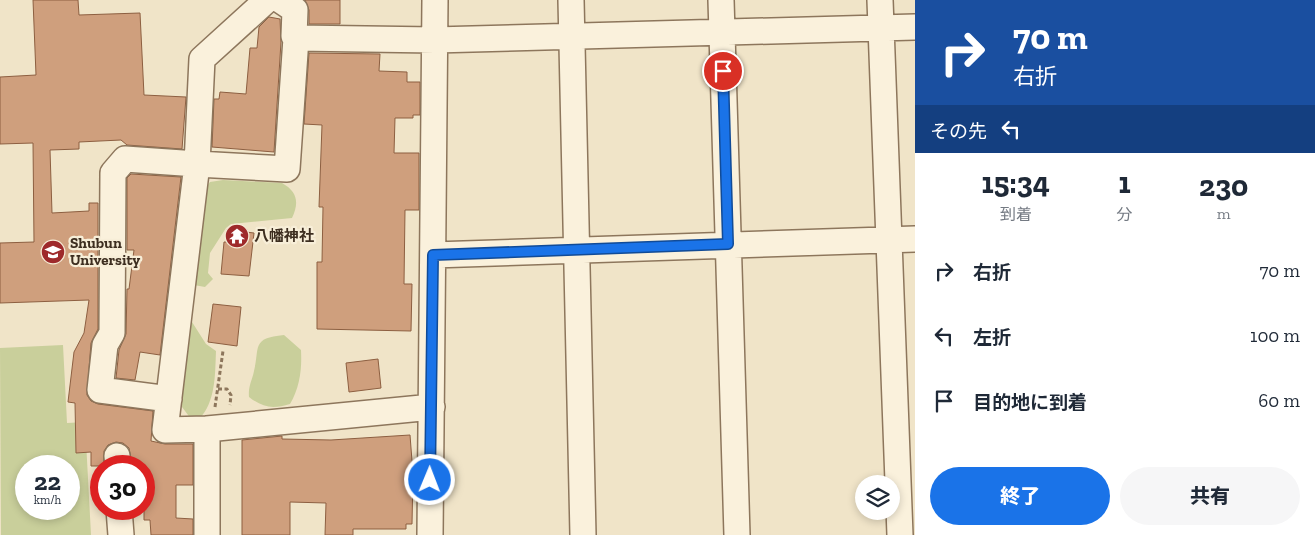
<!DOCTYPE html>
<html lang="ja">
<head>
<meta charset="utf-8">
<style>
	:root { --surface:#fff; --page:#f6f6f7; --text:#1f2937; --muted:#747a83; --accent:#1a73e8 }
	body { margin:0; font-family:"Zilla Slab","Noto Sans JP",serif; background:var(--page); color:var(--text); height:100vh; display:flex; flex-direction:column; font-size:19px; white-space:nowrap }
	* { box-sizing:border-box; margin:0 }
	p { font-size:16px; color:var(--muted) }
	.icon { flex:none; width:28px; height:28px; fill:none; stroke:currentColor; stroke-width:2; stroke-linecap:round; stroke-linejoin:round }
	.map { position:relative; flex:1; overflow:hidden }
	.panel { display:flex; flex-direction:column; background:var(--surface); width:400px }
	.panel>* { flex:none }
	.guide { background:#1a4fa0; color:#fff; overflow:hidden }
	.tools { position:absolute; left:855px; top:475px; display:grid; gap:10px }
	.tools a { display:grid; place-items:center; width:45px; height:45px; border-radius:50%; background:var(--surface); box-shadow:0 2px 8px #0003; font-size:25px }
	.speed { position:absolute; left:15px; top:455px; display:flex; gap:10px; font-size:25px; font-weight:700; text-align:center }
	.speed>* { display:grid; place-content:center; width:65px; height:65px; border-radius:50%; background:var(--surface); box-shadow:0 2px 8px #0003; line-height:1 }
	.speed small { font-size:12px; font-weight:400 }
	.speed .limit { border:8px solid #d22; background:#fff; color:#111 }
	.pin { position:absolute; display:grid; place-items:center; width:42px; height:42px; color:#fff; margin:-21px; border:2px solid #fff; border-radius:50%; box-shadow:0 1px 5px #0007 }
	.me { position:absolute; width:55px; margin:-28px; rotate:1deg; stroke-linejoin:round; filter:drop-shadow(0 0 4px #0008) }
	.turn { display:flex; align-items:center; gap:18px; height:105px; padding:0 15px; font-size:22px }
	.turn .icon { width:65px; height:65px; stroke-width:2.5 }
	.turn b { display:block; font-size:35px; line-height:42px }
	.then { display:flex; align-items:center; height:48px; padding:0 15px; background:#0003; gap:10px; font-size:19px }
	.eta { display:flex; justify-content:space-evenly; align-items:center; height:85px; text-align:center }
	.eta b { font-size:30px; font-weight:800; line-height:35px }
	.action { display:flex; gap:10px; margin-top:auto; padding:10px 15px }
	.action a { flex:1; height:58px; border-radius:30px; background:var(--accent); color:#fff; font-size:20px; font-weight:800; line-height:58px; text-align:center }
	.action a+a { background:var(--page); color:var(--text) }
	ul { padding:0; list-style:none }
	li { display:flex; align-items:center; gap:15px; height:65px; padding:0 15px }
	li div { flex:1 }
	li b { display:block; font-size:19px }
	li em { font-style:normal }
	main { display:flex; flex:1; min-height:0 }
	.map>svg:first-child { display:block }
	.green { fill:#c9cf9b; fill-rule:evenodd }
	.building { fill:#cf9f7d; stroke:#8d5f41 }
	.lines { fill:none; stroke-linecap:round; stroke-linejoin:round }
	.minor-casing { stroke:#8d765c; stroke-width:28 }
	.path { stroke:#8d765c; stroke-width:3; stroke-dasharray:4 2.5; stroke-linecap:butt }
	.minor { stroke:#faf1dc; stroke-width:25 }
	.route-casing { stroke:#114b97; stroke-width:12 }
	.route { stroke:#1a73e8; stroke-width:9 }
	.labels { text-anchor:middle; stroke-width:4.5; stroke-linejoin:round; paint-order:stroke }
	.poi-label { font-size:15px; font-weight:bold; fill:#3d2e20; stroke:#f7eed8; text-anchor:start }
</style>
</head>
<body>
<main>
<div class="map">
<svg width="915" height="535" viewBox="0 0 915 535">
	<rect width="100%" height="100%" fill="#f0e4c8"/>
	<path class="green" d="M223 180 282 183C298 192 299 203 292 218L231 224 226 228 210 253 208 273 213 279 205 287 194 285 205 189 210 182Z
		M192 322 206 344 216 351C215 374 216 402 199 419H191L179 403 188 326Z
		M284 335 301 350C302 369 300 387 290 404 273 409 263 408 249 397 248 386 252 381 254 371 260 347 251 338 284 335Z
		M63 345 67 423 85 422 91 535H1L0 348ZM26 466H69V509H26Z"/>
	<path class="building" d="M33 0H78L79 15 140 13 144 95 186 97 182 149 127 145 121 140 79 142V149L50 150 52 213 89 211V203H98V329L91 343 87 395 91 401 98 404 153 411 151 441 165 444H193V485H176V518L193 519V535H151L150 520H144V466H132L129 448 123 443 116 442 108 445 104 451V466H91V452L76 453 75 403 68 402 74 352 84 333 89 300 0 303V243L34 242 33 143 0 144V77L36 75Z
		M305 0H340V24H309V10Z
		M269 17 280 19 281 42 274 152 212 147 214 99H219L220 92 246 94 250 48H257L259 27Z
		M309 53 380 54 379 71 407 72V82H420V115H413V118H395L394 153H419V210H405L404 284H412L411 331 317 329V262H322L323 207H319L322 125 304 124Z
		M131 174 181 177 160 355 140 352 135 380 116 378 119 350 126 334 127 289H129L134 250H127V178Z
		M230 230 254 233 249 276 221 274 224 242H229Z
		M213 304 241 307 237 346 208 342Z
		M378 359 381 388 349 392 346 363Z
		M410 435 413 474 412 524H406V529H353V535H325L326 503 290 502V535H242V440L282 436V439L331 440Z"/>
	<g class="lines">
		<g class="minor-casing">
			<path id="minor" d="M280 0 295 10 294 36 296 38
				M571 0 583 535
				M721 0 737 535
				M880 0 900 535
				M433 255 915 239
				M169 399 100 390 105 345 112 333 113 173 125 159 197 164 202 59 267 0
				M207 429 432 407
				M117 456 118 466
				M119 509 121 535
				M207 535V429L165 430 197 164 287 169 296 38 435 40 915 27
				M430 535 435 0"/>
		</g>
		<path class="path" d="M218 389H227L231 395 230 405
			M215 407 223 351"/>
		<use href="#minor" class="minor"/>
	</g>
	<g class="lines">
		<g class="route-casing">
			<path id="route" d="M430 480 433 255 728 244 723 71"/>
		</g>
		<use href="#route" class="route"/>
	</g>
	<defs>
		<g id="temple-disc" transform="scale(1.25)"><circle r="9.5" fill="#9e2a2b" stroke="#f7eed8"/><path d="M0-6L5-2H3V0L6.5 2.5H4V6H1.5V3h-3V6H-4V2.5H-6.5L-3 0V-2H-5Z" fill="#fff"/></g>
		<g id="university-disc" transform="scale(1.25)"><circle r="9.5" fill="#9e2a2b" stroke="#f7eed8"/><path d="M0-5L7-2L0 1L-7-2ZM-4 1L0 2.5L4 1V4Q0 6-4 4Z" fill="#fff"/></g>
	</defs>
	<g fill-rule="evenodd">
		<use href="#temple-disc" x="237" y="236"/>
		<use href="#university-disc" x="53" y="252"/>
	</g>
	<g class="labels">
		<g class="poi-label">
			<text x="254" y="241">八幡神社</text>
			<text x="70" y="248">Shubun<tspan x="70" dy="17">University</tspan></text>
		</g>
	</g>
</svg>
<div class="tools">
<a><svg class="icon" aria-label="layers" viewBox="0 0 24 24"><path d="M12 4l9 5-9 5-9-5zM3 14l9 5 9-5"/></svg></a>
</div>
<div class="speed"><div>22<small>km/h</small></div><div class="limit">30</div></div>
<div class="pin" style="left:723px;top:71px;background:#d93025"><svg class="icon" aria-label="arrive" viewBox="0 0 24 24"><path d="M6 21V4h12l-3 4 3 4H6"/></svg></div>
<svg class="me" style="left:430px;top:480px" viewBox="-20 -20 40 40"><circle r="17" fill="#1a73e8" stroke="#fff" stroke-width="3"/><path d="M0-11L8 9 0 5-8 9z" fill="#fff"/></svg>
</div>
<section class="panel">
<div class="guide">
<div class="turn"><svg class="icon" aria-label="right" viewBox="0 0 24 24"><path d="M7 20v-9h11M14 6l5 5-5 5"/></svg><div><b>70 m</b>右折</div></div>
<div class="then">その先<svg class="icon" aria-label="left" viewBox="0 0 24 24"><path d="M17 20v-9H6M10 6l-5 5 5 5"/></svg></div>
</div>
<div class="eta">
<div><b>15:34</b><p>到着</p></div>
<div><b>1</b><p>分</p></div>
<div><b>230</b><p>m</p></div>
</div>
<ul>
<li><svg class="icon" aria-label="right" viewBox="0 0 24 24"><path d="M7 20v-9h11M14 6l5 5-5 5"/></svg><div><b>右折</b></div><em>70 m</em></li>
<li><svg class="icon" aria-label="left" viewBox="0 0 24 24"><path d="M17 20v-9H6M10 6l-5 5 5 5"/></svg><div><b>左折</b></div><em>100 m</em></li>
<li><svg class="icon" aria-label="arrive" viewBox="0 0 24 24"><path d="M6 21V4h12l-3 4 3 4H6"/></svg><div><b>目的地に到着</b></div><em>60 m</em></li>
</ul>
<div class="action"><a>終了</a><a>共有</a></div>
</section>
</main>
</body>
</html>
